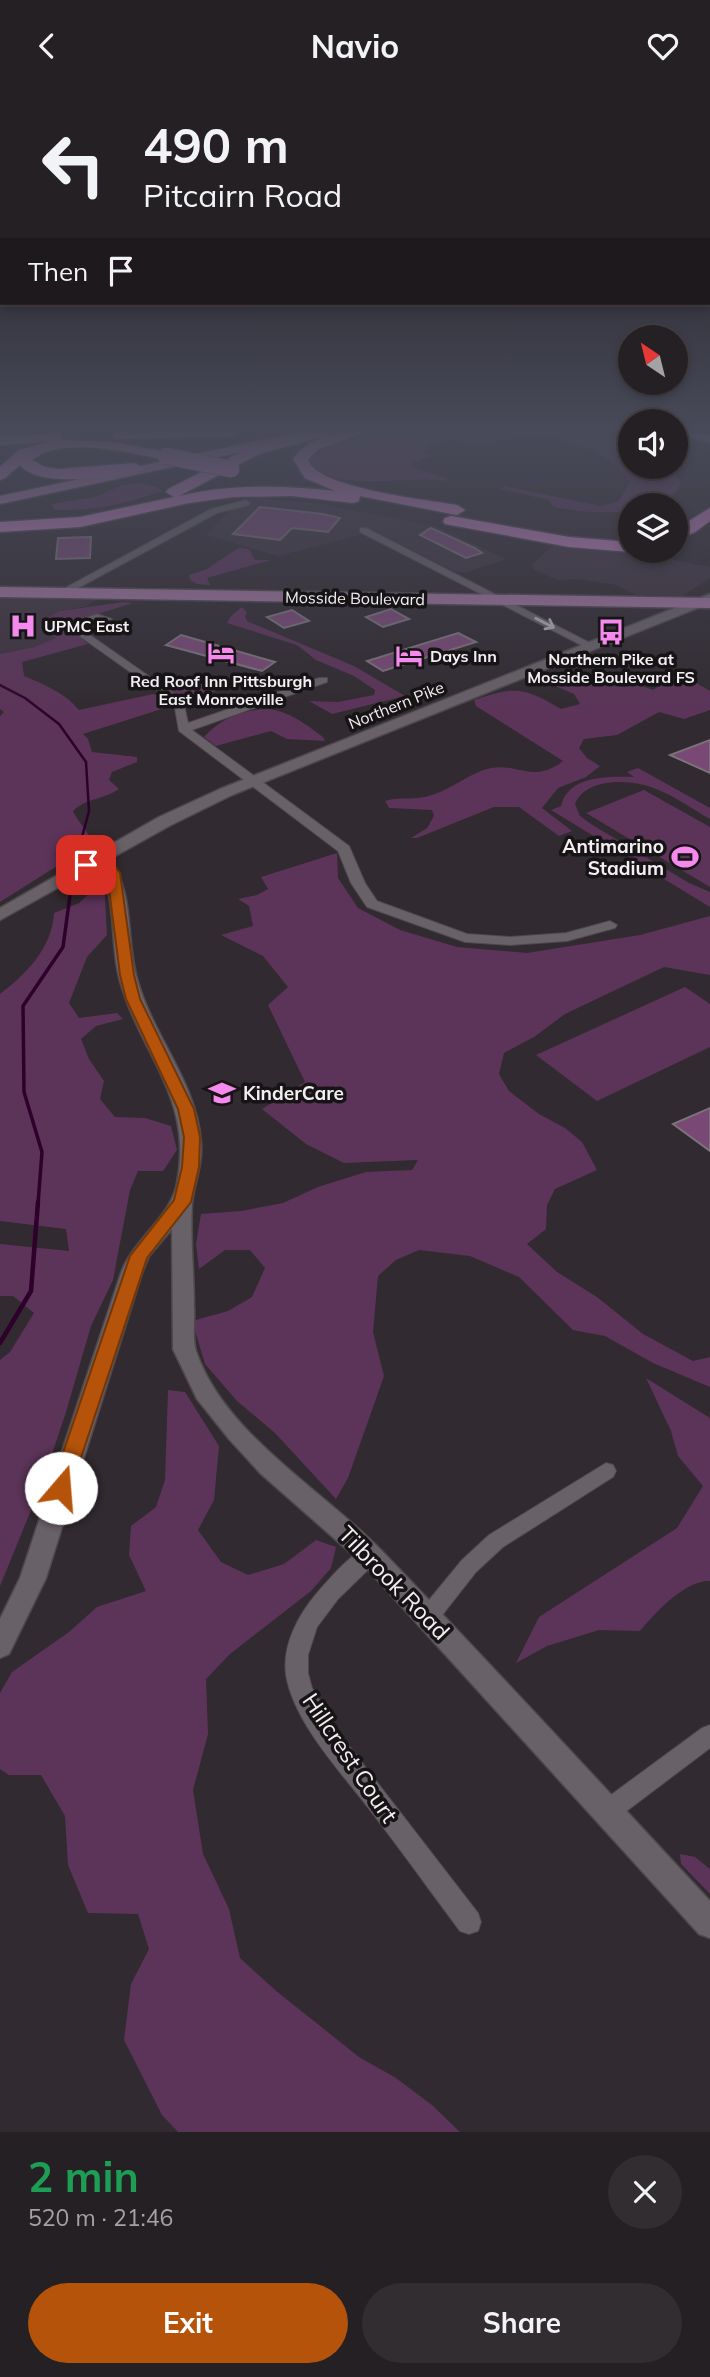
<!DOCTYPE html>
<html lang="en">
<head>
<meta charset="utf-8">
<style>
	:root { --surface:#252024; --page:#312d31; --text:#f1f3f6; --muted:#a3a3a6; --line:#423e41; --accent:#b45309 }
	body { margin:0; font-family:Mulish,sans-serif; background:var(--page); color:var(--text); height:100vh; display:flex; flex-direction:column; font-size:26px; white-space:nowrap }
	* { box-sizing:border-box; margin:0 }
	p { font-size:23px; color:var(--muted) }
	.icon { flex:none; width:38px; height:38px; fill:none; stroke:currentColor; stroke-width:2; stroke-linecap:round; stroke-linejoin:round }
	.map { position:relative; height:2041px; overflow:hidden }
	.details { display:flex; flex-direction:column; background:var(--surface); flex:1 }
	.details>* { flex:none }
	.banner { position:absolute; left:0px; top:0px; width:710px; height:214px; box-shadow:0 4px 10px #0003,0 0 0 2px var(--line); background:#252024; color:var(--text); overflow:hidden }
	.needle { width:46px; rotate:325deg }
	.buttons { position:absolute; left:618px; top:234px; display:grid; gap:14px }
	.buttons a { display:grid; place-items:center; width:70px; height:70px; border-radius:50%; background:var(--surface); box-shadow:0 4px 10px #0003,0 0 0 2px var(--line); font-size:35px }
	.pin { position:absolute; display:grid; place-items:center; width:60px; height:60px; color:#fff; margin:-30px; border-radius:14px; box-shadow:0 4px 10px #0006 }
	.me { position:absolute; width:77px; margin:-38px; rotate:18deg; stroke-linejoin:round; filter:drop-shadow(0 0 5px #0008) }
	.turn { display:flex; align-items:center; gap:24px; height:147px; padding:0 28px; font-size:32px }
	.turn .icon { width:91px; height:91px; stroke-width:2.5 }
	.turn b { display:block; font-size:49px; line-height:60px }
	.then { display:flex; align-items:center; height:66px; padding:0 28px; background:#0003; gap:14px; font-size:26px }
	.round { display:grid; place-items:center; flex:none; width:74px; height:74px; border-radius:37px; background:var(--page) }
	.summary { display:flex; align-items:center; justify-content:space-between; height:119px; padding:0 28px }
	h1 { font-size:42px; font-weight:700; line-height:52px; color:#1e9e55 }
	.button { display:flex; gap:14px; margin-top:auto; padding:14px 28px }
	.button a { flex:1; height:80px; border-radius:42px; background:var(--accent); color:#fff; font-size:28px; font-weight:700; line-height:80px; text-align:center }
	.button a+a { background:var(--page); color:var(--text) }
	header { display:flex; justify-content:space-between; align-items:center; height:91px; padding:0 28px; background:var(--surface); font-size:32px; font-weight:700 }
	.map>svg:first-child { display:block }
	.built { fill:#3f333e }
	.green { fill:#5c3459 }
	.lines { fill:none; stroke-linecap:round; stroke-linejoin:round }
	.stream-far2 { stroke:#2e012d; stroke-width:2.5 }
	.stream-far1 { stroke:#2e012d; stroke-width:3.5 }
	.stream { stroke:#2e012d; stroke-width:4.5 }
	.building { fill:#794875; stroke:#7b737a; stroke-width:2 }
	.minor-casing { stroke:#4d484c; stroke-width:2 }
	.tertiary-casing { stroke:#4d484c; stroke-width:3 }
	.secondary-casing { stroke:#4d484c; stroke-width:3 }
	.primary-casing { stroke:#4d484c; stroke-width:3 }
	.trunk-casing { stroke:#4d484c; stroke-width:3 }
	.motorway-casing { stroke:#4d484c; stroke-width:3 }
	.minor { fill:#696168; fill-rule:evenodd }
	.tertiary { fill:#696168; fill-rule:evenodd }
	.secondary { fill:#696168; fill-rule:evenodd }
	.primary { fill:#a1749d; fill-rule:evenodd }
	.trunk { fill:#b47aaf; fill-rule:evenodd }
	.motorway { fill:#c780c1; fill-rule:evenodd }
	.motorway-bridge-casing { stroke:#4d484c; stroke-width:18; stroke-linecap:butt }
	.motorway-bridge { stroke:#c780c1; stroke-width:17 }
	.oneway { stroke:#b4afb4 }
	.route { fill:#b45309; stroke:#753606; stroke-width:2 }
	.labels { text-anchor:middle; stroke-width:7; stroke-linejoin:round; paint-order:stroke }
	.far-street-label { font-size:16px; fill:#f2eef2; stroke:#171416 }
	.far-poi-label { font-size:16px; font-weight:bold; fill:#f2eef2; stroke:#171416; text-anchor:start }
	.poi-label { font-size:19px; font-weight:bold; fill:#f2eef2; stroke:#171416; text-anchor:end }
	.near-street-label { font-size:23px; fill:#f2eef2; stroke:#171416 }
</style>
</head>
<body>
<header><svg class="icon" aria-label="back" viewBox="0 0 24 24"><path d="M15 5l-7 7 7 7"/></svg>Navio<svg class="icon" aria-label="heart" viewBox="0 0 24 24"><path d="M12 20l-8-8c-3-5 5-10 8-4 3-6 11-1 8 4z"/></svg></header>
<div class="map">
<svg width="710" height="2041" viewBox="0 0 710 2041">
	<rect width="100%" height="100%" fill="#312a30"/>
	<path class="built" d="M261 407 321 413 438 436 506 468 464 482 456 481 375 440 278 465 206 444 239 410Z
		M555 453 664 467 710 476V487L682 505 636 504 617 494 578 488 558 489 534 479 531 474Z
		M0 507 96 509 87 515 60 520 47 537 57 547 34 556 0 563Z"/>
	<path class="green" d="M364 341H594L630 351V376H670L681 392 676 401 669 407C653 406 644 415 630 415V420C604 423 580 421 554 416L549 409 500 398 505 395 600 415 618 411 630 391 610 369 591 359 546 343H526L484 353 450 349 431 352 426 362 433 365 416 370 409 375 448 388V390C402 383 345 403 309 373L310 365 339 349Z
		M140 392 157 396 162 400C127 413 92 420 54 419L51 413 95 406 122 394Z
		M238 457 249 458 255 469H271L207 487 210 494 197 493 190 489 189 484 207 478Z
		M123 511 133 512 65 533 88 553 22 571 24 585C45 594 64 601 79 619L153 603 165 607 171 615 83 643 88 648 92 661 137 666V671L112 681 109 689 119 698C101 710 88 706 73 720 78 732 90 741 92 753L0 811V625L4 621 0 618V563L34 556 56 547 44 533 45 528 60 520Z
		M242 516 247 521 245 526 247 530 354 575 405 605 332 623 309 610 338 611 374 604 375 599 354 585 316 569 297 554 227 532 231 525Z
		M542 582 572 592 637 593 653 599 662 593 653 588 681 583 710 600V619L684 628 659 621 617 644 584 648 579 657 587 667 600 675 586 686 558 697 542 717 572 740 559 745 519 716H494L417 747H411L427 737 434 725 432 719 389 717 385 710C401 705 416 710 432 704 452 698 471 681 491 677 520 672 533 693 563 670L476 615 474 609C515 595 524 596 561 618L580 613 574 603 539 588Z
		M252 586 187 611 167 598 166 595 181 588 206 594Z
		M268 618C289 620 307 634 323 646L325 650 287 648 271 640 216 655 204 646C221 627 243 619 268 618Z
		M638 677 710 717V728C692 718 675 705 656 698 634 688 586 685 575 713L580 725 591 733 689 792 710 801V816L551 719 561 715C568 684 609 685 634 686L627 681Z
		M644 699 710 736V796L586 722Z
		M337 762 338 787 358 817 400 839 457 856 527 862 640 844 710 825V884L664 876 565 923 534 946 504 962 499 983 509 1000 539 1023 565 1037 582 1051 597 1079 555 1098 547 1114 546 1138 527 1153 557 1181 597 1206 643 1243 693 1270 710 1266V1296L653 1272 605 1245 573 1239 519 1186 470 1165 419 1159 396 1169 378 1185 373 1241 384 1285 348 1387 336 1408 275 1342 237 1310 205 1273 192 1230 228 1220 252 1206 265 1177 250 1159H225L199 1178 196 1153 201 1123 241 1120 283 1112 318 1096 366 1081 412 1079 418 1069 344 1072 306 1053 262 1018 305 991 268 914 288 896 263 865 221 844 253 835 249 815 238 808 257 804 268 798 261 786Z
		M104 790 107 844 87 866 69 912 79 927 117 922 123 928 96 935 81 948 89 968 104 990 100 1008 115 1026 145 1027 171 1035 177 1059 163 1080H138L130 1099 113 1189 91 1235 66 1321 43 1390 0 1495V1269L10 1261 34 1222 13 1205H0V1153L69 1160 66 1138 0 1130V903C27 882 52 857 54 822L79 812 91 801 92 792Z
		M685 896 710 913V956L597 1010 536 964Z
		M646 1287 710 1327V1490C685 1489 655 1522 640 1540L599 1539 547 1555 516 1572 539 1526 677 1437 703 1395 678 1365 671 1340Z
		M168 1299 185 1301 219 1355 214 1409 198 1439 221 1471 248 1484 284 1473 316 1449 336 1456 331 1477 311 1500 230 1563 206 1588 208 1643 193 1699 203 1763 229 1818 240 1867 275 1899 359 1966 396 1987 432 2014 460 2041H178L162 2024 124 1949 131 1893 149 1858 138 1823 88 1822 68 1774 65 1725 41 1684H9L0 1678V1602L12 1581 69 1541 97 1516 146 1500 129 1464 131 1435 156 1416 165 1389Z
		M680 1763 695 1766 710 1778V1803L681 1773Z"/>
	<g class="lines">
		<path class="stream-far2" d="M0 594 25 607 59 633 86 671 89 720 74 776
			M72 792 73 784"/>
		<path class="stream-far1" d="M38 1113 42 1061 24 1001 23 915 63 856 72 790"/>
		<path class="stream" d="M0 1252 31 1200 38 1111"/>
	</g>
	<path class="building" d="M260 416 323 423 340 427 328 441 292 437 280 449 233 443Z
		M431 437 475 457 482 462 466 467 420 444Z
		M91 446 90 467 56 468 58 447Z
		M391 518 409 528 383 536 366 526Z
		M292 519 309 530 284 537 267 526Z
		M458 542 476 551 383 580 367 570Z
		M181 544 275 571 262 580 166 554Z
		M710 649V682L670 664Z
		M710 1017V1060L673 1033Z"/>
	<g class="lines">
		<g class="minor-casing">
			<path id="minor" d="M246 409 250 412 249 414 217 422 65 504 56 502 211 418Z
				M360 437H366L596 555 587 557 360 441Z
				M97 523 112 528 107 531 97 529 77 535 183 609 188 632 319 587H327V591L192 639 349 755 365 792 377 810 467 843 510 846 566 842 610 830 617 834 615 837 567 850 510 854 465 851 367 816 351 792 338 760 179 640 174 612 64 534Z
				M606 1372 613 1374 616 1380 613 1386 503 1456 476 1481 436 1532 428 1535 420 1532 417 1526 420 1520 462 1469 489 1444Z
				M370 1455 377 1458 380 1464 377 1470 338 1508 317 1536 308 1564V1582L312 1597 339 1642 478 1822 481 1831 478 1840 469 1843 460 1840C430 1800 401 1759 370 1719 342 1682 294 1632 286 1584 282 1553 299 1523 318 1501 331 1486 351 1462 370 1455Z
				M710 1634V1657L616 1728 608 1731 600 1728 596 1720 600 1712 702 1637Z"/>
		</g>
		<g class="tertiary-casing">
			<path id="tertiary" d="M101 761 107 763C137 806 124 844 138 891 154 946 197 993 201 1051 203 1073 194 1093 192 1113 190 1147 194 1182 194 1216 195 1229 192 1247 196 1260 224 1343 324 1400 382 1460 493 1575 601 1693 710 1810V1847L699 1843 361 1471 260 1382 229 1348 197 1308 173 1258 172 1138 149 1165 142 1182 46 1487 9 1563 0 1567V1528L20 1487 121 1182C134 1147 171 1126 177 1092 194 1008 141 964 120 890 108 847 120 805 93 766Z"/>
		</g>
		<g class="secondary-casing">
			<path id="secondary" d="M710 503V512L232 704 171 734 0 829V817L159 726 220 698Z"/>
		</g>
		<g class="primary-casing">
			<path id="primary" d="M0 496 710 507V517L0 506Z"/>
		</g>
		<g class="trunk-casing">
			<path id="trunk" d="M299 341H322L316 345 0 413V405Z"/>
		</g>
		<g class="motorway-casing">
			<path id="motorway" d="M115 341H239L232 345 120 348 115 347 113 344Z
				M308 341H331L329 344 259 363 179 405C231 393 283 394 335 400L305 387 293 368C310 346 335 341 361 341L359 344 318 358 308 369C316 397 428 409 457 414L465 419 457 424 360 405 359 410 353 412 292 405 233 406 189 412 80 436 0 441V431L80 426 174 406 166 401 168 398 249 357Z
				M680 341 710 343V352L682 344Z
				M55 342 60 343 62 346 60 349 113 351 166 361 173 365 166 369C131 362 61 344 32 369L45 376 58 378 135 372 143 377 135 382C106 385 41 398 20 374L5 387 0 389V376L19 359 47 351 0 354V346Z
				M710 417V430L695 441 676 449V438Z
				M451 425 569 446 630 451V460H633L630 461 569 456 445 433 443 430 445 427Z"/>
		</g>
		<use href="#minor" class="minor"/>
		<use href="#tertiary" class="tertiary"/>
		<use href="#secondary" class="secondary"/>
		<use href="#primary" class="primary"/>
		<use href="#trunk" class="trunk"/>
		<use href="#motorway" class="motorway"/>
		<g class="motorway-bridge-casing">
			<path id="motorway-bridge" d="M166 365 231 378"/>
		</g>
		<use href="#motorway-bridge" class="motorway-bridge"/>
	</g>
	<defs><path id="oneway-shaft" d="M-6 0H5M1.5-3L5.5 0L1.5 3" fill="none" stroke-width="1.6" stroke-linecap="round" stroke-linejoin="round" transform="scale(1.75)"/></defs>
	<use class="oneway" href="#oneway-shaft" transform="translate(545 532) rotate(27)"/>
	<linearGradient id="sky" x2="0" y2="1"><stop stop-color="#1b171a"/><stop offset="0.54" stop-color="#484a59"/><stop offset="1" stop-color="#484a59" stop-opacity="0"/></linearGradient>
	<rect width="710" height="627" fill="url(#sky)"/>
	<path class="route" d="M101 762 106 763 120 782 134 884 140 908 194 1018 200 1046 199 1076 191 1111 147 1167 71 1397 68 1402 61 1405 54 1402 51 1397 130 1165 174 1109 182 1076 184 1046 178 1018 126 908 120 884 107 782 99 772 86 778 80 774Z"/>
	<defs>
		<g id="hospital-bare" transform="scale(2.1)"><path d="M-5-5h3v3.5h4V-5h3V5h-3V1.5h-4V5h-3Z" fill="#f589ee" stroke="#171416" stroke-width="2.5" paint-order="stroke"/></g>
		<g id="bus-bare" transform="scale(2.1)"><path d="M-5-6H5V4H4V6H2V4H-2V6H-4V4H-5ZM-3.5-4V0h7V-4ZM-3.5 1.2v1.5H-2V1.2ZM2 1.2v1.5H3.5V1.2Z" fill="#f589ee" stroke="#171416" stroke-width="2.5" paint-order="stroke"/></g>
		<g id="hotel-bare" transform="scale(2.1)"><path d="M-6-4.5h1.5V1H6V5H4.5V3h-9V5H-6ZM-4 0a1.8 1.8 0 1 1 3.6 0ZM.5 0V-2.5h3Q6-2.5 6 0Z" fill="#f589ee" stroke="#171416" stroke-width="2.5" paint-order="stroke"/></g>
		<g id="stadium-bare" transform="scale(2.1)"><path d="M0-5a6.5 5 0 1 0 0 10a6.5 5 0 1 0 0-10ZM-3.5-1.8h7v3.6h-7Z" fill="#f589ee" stroke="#171416" stroke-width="2.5" paint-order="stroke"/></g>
		<g id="school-bare" transform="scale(2.1)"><path d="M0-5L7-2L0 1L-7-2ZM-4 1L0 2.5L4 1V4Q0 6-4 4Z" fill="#f589ee" stroke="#171416" stroke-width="2.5" paint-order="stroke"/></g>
	</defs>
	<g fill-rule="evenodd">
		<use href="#hospital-bare" x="23" y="535"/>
		<use href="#bus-bare" x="611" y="541"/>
		<use href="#hotel-bare" x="221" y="562"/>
		<use href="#hotel-bare" x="409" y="565"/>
		<use href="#stadium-bare" x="685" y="766"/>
		<use href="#school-bare" x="222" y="1002"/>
	</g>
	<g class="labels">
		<g class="far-street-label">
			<text transform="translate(355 507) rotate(1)" y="6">Mosside Boulevard</text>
			<text transform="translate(396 614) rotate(-22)" y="6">Northern Pike</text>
		</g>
		<g class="far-poi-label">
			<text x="44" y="541">UPMC East</text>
			<text x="430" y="571">Days Inn</text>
			<text x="611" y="574" text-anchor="middle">Northern Pike at<tspan x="611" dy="18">Mosside Boulevard FS</tspan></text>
			<text x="221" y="596" text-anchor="middle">Red Roof Inn Pittsburgh<tspan x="221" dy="18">East Monroeville</tspan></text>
		</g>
		<g class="poi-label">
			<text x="664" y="762">Antimarino<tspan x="664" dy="22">Stadium</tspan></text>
			<text x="243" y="1009" text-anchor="start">KinderCare</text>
		</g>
		<g class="near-street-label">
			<text transform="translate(394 1492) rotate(46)" y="8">Tilbrook Road</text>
			<text transform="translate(350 1667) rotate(56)" y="8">Hillcrest Court</text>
		</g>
	</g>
</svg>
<div class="buttons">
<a><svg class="needle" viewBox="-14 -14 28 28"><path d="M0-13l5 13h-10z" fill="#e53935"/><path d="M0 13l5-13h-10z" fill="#a3a3a6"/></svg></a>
<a><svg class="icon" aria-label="sound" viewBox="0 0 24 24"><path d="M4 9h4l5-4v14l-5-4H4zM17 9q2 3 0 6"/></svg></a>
<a><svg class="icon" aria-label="layers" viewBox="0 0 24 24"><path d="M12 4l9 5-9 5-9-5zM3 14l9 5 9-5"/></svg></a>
</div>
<div class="pin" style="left:86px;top:774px;background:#d93025"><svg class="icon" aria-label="arrive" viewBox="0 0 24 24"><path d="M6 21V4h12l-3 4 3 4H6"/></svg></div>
<svg class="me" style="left:61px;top:1397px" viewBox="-20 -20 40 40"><circle r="19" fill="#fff"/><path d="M0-13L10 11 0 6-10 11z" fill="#b45309"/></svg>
<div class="banner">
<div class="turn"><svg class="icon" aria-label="left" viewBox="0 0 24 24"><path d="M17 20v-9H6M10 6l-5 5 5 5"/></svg><div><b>490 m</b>Pitcairn Road</div></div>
<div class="then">Then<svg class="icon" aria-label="arrive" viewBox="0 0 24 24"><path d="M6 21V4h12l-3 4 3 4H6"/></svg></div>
</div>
</div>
<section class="details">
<div class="summary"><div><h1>2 min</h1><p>520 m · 21:46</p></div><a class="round"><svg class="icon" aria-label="close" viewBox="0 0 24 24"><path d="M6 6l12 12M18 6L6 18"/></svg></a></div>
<div class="button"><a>Exit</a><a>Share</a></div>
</section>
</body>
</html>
